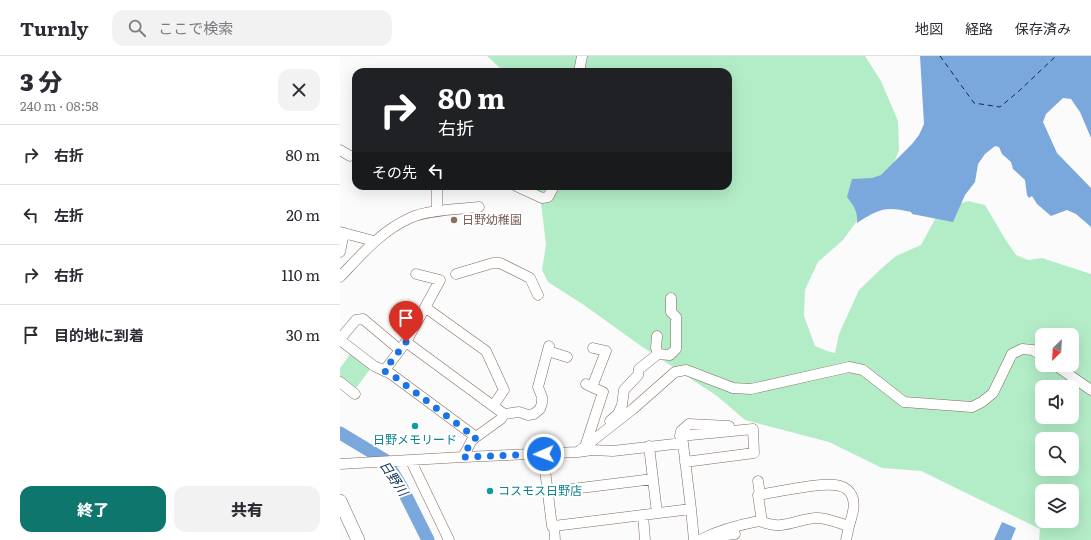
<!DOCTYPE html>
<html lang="ja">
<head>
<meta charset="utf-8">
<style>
	:root { --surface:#fff; --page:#f2f2f3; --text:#2b2b33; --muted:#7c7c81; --line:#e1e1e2; --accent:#0f766e }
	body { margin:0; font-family:Literata,"Noto Sans JP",serif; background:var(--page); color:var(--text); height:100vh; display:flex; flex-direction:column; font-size:15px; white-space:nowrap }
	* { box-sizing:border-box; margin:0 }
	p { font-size:13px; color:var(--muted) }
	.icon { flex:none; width:22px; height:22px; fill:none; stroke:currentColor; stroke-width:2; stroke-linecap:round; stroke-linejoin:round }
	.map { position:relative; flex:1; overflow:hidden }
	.drawer { display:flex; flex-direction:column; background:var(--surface); width:340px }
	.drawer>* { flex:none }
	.top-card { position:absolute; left:12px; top:12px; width:380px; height:122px; border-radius:12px; box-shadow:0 4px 16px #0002; background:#202124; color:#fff; overflow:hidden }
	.needle { width:26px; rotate:204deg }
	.controls { position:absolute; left:695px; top:272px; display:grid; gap:8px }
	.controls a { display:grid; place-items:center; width:44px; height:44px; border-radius:8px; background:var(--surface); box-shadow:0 4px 16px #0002; font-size:20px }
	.pin { position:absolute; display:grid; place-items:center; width:34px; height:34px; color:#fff; margin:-41px -17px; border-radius:50% 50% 50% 0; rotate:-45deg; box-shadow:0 0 4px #0007 }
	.pin .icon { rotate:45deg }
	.me { position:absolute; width:44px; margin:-22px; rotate:268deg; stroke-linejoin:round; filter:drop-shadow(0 0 3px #0008) }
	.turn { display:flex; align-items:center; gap:14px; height:84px; padding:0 20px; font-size:18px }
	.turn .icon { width:52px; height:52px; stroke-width:2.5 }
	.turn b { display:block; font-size:28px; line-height:34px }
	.then { display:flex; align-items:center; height:38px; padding:0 20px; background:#0003; gap:8px; font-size:15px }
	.round { display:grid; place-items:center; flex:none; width:42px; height:42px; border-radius:12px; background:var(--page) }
	.headline { display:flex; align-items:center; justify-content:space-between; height:68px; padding:0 20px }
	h1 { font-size:24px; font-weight:800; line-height:30px }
	.cta { display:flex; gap:8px; margin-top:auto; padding:8px 20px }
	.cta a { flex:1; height:46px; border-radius:12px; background:var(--accent); color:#fff; font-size:16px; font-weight:800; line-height:46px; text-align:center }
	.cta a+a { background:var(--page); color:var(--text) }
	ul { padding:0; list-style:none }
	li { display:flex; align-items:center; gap:12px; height:60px; padding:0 20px; border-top:1px solid var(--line) }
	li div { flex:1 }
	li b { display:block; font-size:15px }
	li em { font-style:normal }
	header { display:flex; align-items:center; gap:24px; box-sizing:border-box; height:56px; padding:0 20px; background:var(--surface); border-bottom:1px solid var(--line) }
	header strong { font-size:19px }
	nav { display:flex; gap:22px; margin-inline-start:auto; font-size:14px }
	.search { width:280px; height:36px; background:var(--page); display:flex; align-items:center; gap:10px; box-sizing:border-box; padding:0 14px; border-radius:12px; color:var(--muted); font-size:15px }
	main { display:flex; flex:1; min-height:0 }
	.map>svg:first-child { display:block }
	.green { fill:#b3edc7; fill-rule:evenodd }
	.water { fill:#7aa8dc }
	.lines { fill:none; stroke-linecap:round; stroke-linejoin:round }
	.river { stroke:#7aa8dc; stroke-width:13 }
	.ferry { stroke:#0a2c4e; stroke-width:1; stroke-dasharray:5 4; stroke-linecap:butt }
	.minor-casing { stroke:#826b5c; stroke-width:11 }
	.major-casing { stroke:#826b5c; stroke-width:14 }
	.minor { stroke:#fff; stroke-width:10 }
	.major { stroke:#fff; stroke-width:13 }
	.route { stroke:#1a73e8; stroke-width:7; stroke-dasharray:0 12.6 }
	.education-dot { fill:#8d6e63; stroke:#fff; stroke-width:1.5 }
	.culture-dot { fill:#0f9aa8; stroke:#fff; stroke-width:1.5 }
	.labels { text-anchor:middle; stroke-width:4; stroke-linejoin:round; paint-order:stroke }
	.education-label { font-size:12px; fill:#785e54; stroke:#fff; text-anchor:start }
	.culture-label { font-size:12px; fill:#0d838f; stroke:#fff }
	.water-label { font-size:13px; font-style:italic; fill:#0a2c4e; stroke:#fff }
</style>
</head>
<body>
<header>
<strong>Turnly</strong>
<div class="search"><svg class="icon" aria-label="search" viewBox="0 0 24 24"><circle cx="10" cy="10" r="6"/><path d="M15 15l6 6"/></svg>ここで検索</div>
<nav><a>地図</a><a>経路</a><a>保存済み</a></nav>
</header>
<main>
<section class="drawer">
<div class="headline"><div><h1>3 分</h1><p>240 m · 08:58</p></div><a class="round"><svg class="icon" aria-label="close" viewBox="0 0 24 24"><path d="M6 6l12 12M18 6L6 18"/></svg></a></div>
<ul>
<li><svg class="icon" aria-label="right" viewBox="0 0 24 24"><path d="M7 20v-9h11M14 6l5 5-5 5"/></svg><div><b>右折</b></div><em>80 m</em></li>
<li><svg class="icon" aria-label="left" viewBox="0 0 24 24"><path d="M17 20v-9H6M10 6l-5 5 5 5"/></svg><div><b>左折</b></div><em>20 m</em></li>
<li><svg class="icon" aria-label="right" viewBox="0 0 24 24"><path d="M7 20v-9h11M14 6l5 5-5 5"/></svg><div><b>右折</b></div><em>110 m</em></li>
<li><svg class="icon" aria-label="arrive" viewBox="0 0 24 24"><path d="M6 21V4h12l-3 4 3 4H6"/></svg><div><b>目的地に到着</b></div><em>30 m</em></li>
</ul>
<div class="cta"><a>終了</a><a>共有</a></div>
</section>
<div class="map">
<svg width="751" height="484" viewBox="0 0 751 484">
	<rect width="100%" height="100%" fill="#fbfbfb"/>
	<path class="green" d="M147 0H525L541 25 558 65 559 94 547 124 503 184 478 206 465 234 464 260 475 290 487 295 495 297 499 278 519 234 543 211 556 200 581 189 600 154 628 145 645 149 667 186 676 199 688 204 702 202 751 218V484H699L700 473 581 415 542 412 489 386 405 364 377 340 301 290 244 249 208 226 202 214 206 189 201 146 190 130H388V16H160L159 11ZM702 279H732V309H702ZM702 331H732V361H702ZM702 383H732V413H702ZM702 435H732V465H702Z
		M11 297 31 312 16 332 0 321V312Z"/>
	<path class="water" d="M580 0H751V82L740 56 731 43 723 42 706 58 703 66 717 97 751 132V171L736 158 727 154 711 160 697 148 692 140 689 142 687 139 685 124 673 113 671 106 662 98 659 91 655 90 645 98 638 108 635 126 625 139 613 166 572 158 571 156C545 150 539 153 517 167 518 156 514 150 507 141L512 123 532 122 541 119 572 88 579 79 584 68Z
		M662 466 676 472 671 484H654Z"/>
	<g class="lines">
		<path class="river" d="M0 377 45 404 61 430 88 484"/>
		<path class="ferry" d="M600 0 634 47 660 51 679 35 716 0"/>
		<g class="minor-casing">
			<path id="minor" d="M239 16 242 0
				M0 94 10 100
				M97 130V155
				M176 130 202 142 208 141 214 130
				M0 176 34 185
				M0 196 4 177
				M116 218 153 207H160L190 222 198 239
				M0 221C21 199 41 175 70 162 86 154 120 153 139 151
				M86 252 146 295 164 334 153 350
				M0 283 16 264 23 263 60 294
				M0 284 34 310 51 318 136 381 132 384 123 401
				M66 286 100 224 76 218
				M208 295 227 301
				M318 298 330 299 336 293V261L331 256V242
				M715 309 751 334
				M44 315 66 286 164 358
				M0 326 15 338
				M246 328 252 331 266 295 253 292
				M270 365 278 358 282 349 284 334 298 319 299 313 318 298 316 292 317 280
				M340 380 341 375 349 368 389 370
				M136 381 161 363 164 358 179 356 188 359 194 358 200 353 202 347V341L198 331 209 290
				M309 390 317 457
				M245 391 263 336 252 331
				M238 396 293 353 335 316 346 314 393 332 411 333 509 311 523 314 564 346 632 351 642 346 653 337 672 298 682 293 693 294 702 300
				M203 398 212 470H214L215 484
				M71 405 109 484
				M345 406 414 397 413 373 340 380 343 387 351 453
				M0 408 123 401 238 396 252 394 273 395 343 387
				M418 425 420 439
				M208 436 313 423
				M303 459 305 484
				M214 470 351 453 354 484
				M360 484C379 474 398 469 419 465 426 467 433 470 441 469 452 468 463 463 475 462 486 461 498 467 509 470 512 460 516 449 512 440 510 435 505 431 500 430 483 425 438 436 418 439L422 466
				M376 484 387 479 395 478
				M506 484 509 470"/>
		</g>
		<g class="major-casing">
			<path id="major" d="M0 445 18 484"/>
		</g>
		<use href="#minor" class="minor"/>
		<use href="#major" class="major"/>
	</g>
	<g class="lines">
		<path class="route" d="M66 286 44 315 51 318 136 382 132 384 123 401 204 398"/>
	</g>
	<circle class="education-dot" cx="114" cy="164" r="4"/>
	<g class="culture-dot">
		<circle cx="75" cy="370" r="4"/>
		<circle cx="150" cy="435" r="4"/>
	</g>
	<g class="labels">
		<g class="education-label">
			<text x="122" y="168">日野幼稚園</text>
		</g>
		<g class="culture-label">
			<text x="75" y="388">日野メモリード</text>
			<text x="158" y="439" text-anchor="start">コスモス日野店</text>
		</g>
		<g class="water-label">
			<text transform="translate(54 422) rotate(56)" y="5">日野川</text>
		</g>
	</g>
</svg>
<div class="controls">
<a><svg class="needle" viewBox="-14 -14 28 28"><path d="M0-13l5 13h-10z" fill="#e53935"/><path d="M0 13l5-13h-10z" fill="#7c7c81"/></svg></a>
<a><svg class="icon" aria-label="sound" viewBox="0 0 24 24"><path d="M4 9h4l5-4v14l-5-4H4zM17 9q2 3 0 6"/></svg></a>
<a><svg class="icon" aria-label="search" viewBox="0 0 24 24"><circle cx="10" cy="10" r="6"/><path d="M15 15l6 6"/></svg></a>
<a><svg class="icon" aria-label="layers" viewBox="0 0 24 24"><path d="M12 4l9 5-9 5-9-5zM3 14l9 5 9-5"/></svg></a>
</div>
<div class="pin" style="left:66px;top:286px;background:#d93025"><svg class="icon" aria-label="arrive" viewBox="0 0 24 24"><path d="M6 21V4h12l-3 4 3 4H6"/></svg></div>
<svg class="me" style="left:204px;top:398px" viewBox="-20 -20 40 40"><circle r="17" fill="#1a73e8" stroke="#fff" stroke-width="3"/><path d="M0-11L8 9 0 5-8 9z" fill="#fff"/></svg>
<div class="top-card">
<div class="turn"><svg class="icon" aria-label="right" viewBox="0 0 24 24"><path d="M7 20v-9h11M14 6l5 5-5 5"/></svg><div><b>80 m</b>右折</div></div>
<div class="then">その先<svg class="icon" aria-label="left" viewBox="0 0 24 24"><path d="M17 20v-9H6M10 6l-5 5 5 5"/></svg></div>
</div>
</div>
</main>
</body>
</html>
